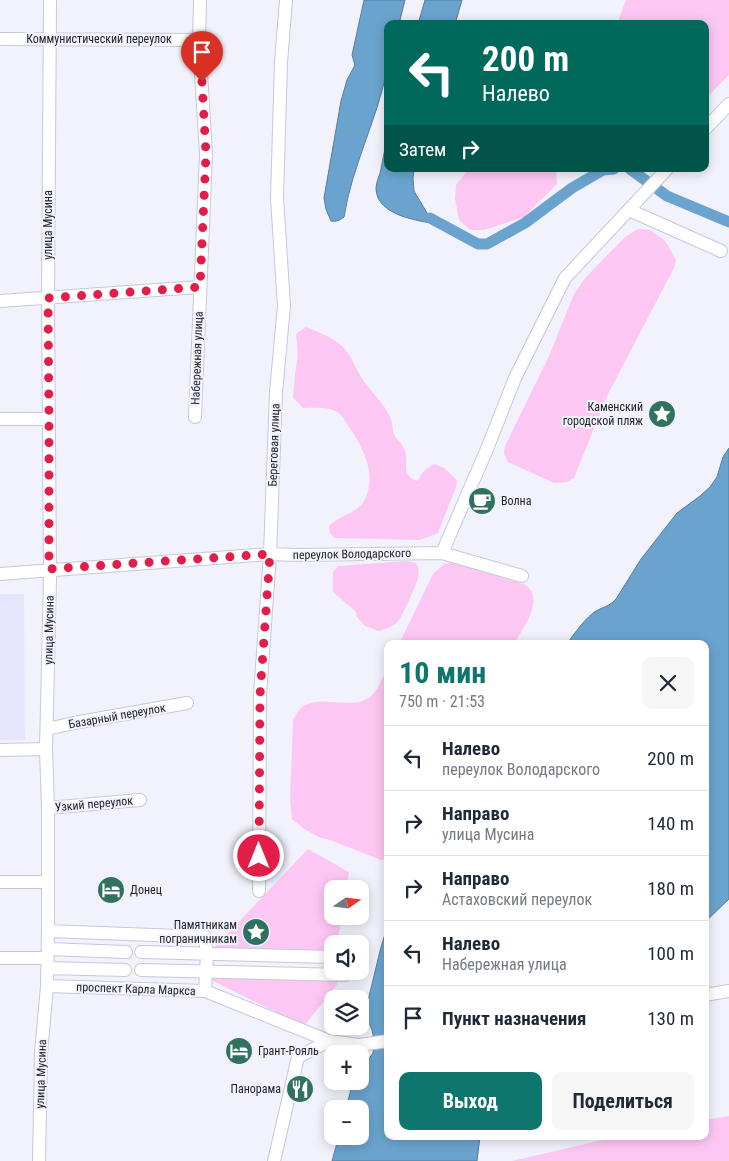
<!DOCTYPE html>
<html lang="ru">
<head>
<meta charset="utf-8">
<style>
	:root { --surface:#fff; --page:#f6f6f7; --text:#1f2937; --muted:#747a83; --line:#e0e1e3; --accent:#0f766e }
	body { margin:0; font-family:"Roboto Condensed",sans-serif; background:var(--page); color:var(--text); height:100vh; display:flex; flex-direction:column; font-size:19px; white-space:nowrap }
	* { box-sizing:border-box; margin:0 }
	p { font-size:16px; color:var(--muted) }
	.icon { flex:none; width:28px; height:28px; fill:none; stroke:currentColor; stroke-width:2; stroke-linecap:round; stroke-linejoin:round }
	.map { position:relative; flex:1; overflow:hidden }
	.side { position:absolute; left:384px; top:640px; width:325px; height:500px; display:flex; flex-direction:column; background:var(--surface); border-radius:10px; box-shadow:0 2px 12px #0003 }
	.side>* { flex:none }
	.guide { position:absolute; left:384px; top:20px; width:325px; height:152px; border-radius:10px; box-shadow:0 2px 12px #0003; background:#00695c; color:#fff; overflow:hidden }
	.needle { width:32px; rotate:76deg }
	.tools { position:absolute; left:324px; top:880px; display:grid; gap:10px }
	.tools a { display:grid; place-items:center; width:45px; height:45px; border-radius:10px; background:var(--surface); box-shadow:0 2px 12px #0003; font-size:25px }
	.pin { position:absolute; display:grid; place-items:center; width:42px; height:42px; color:#fff; margin:-51px -21px; border-radius:50% 50% 50% 0; rotate:-45deg; box-shadow:0 0 5px #0007 }
	.pin .icon { rotate:45deg }
	.me { position:absolute; width:55px; margin:-28px; rotate:0deg; stroke-linejoin:round; filter:drop-shadow(0 0 4px #0008) }
	.turn { display:flex; align-items:center; gap:18px; height:105px; padding:0 15px; font-size:22px }
	.turn .icon { width:65px; height:65px; stroke-width:2.5 }
	.turn b { display:block; font-size:35px; line-height:42px }
	.then { display:flex; align-items:center; height:48px; padding:0 15px; background:#0003; gap:10px; font-size:19px }
	.round { display:grid; place-items:center; flex:none; width:52px; height:52px; border-radius:10px; background:var(--page) }
	.headline { display:flex; align-items:center; justify-content:space-between; height:85px; padding:0 15px }
	h1 { font-size:30px; font-weight:700; line-height:38px; color:var(--accent) }
	.button { display:flex; gap:10px; margin-top:auto; padding:10px 15px }
	.button a { flex:1; height:58px; border-radius:10px; background:var(--accent); color:#fff; font-size:20px; font-weight:700; line-height:58px; text-align:center }
	.button a+a { background:var(--page); color:var(--text) }
	ul { padding:0; list-style:none }
	li { display:flex; align-items:center; gap:15px; height:65px; padding:0 15px; border-top:1px solid var(--line) }
	li div { flex:1 }
	li b { display:block; font-size:19px }
	li em { font-style:normal }
	.map>svg:first-child { display:block }
	.built { fill:#e5e5fe }
	.green { fill:#fdc7f4 }
	.water { fill:#6aa4ce; stroke:#557d9d }
	.lines { fill:none; stroke-linecap:round; stroke-linejoin:round }
	.canal { stroke:#6aa4ce; stroke-width:11 }
	.minor-casing { stroke:#c7c7d8; stroke-width:14 }
	.minor { stroke:#fff; stroke-width:12 }
	.route { stroke:#e11d48; stroke-width:9; stroke-dasharray:0 16.2 }
	.labels { text-anchor:middle; stroke-width:4; stroke-linejoin:round; paint-order:stroke }
	.street-label { font-size:12px; fill:#23232a; stroke:#f2f2fd }
	.poi-label { font-size:12px; fill:#23232a; stroke:#f2f2fd; text-anchor:end }
</style>
</head>
<body>
<div class="map">
<svg width="729" height="1161" viewBox="0 0 729 1161">
	<rect width="100%" height="100%" fill="#f2f2fd"/>
	<path class="built" d="M0 594H24L25 740H0Z"/>
	<path class="green" d="M626 0H729V75L705 99V24H617Z
		M472 169H556L557 184 524 217 484 230H470L459 220 455 199 456 185 468 170Z
		M638 229 650 230 663 239 668 245 676 260 674 268 608 394 574 478 567 482 554 483 508 462 504 454 505 446 549 356 574 294 585 278 625 237Z
		M306 327C319 332 332 337 343 347 352 356 356 370 363 380 372 393 384 403 390 417 393 423 392 431 395 436 398 441 402 443 404 449 411 463 398 473 417 481L425 470 434 464 444 468 457 480 456 487 438 533 420 540 334 538 330 533 329 526C339 515 358 514 365 499 377 475 363 447 349 427 346 423 344 418 340 414 331 406 314 408 303 408L293 398 295 375 298 353 296 334Z
		M406 561 416 563C419 567 419 572 418 578 416 585 403 615 399 620 393 627 386 629 378 631L365 626 357 617 356 612 333 592V572L338 566Z
		M453 562 526 585C528 587 530 589 531 591 540 607 522 630 514 644H399L433 574 444 564Z
		M387 667 388 859 381 860 330 840 321 838 304 829 292 819 290 800 293 720C295 717 297 713 299 710 316 691 356 714 373 694 379 688 384 675 387 667Z
		M308 849 349 872 346 889H332V916H342L337 944H332V955L209 953Z
		M336 976 337 985 304 1026 207 978Z
		M729 1116V1161H512L620 1136H705V1120Z"/>
	<path class="water" d="M364 0H405L399 24H388C388 38 390 56 387 70 377 120 352 166 344 217 340 220 337 222 331 221L326 209 324 198 341 101 347 80 355 65 352 55Z
		M425 0H462L455 24H418Z
		M387 138 388 169H414L413 178 414 191 427 213 442 225C422 221 376 217 376 188 376 182 380 175 381 169 383 159 385 148 387 138Z
		M729 448V899L705 922V644H567C573 635 587 616 596 611 603 607 610 606 616 599L641 559 677 513 700 496 710 487 717 477 723 457Z
		M387 927 388 1136H480L477 1161H332L339 1136H360V1109H346L353 1081H360V1071L373 1053 374 1040 372 1030 365 1013 380 951Z"/>
	<g class="lines">
		<path class="canal" d="M630 169 667 196 729 222
			M430 218 478 244H487L525 223 572 188 603 170 614 169"/>
		<g class="minor-casing">
			<path id="minor" d="M0 39 199 40
				M705 129 729 104
				M629 210 721 251
				M0 301 199 287
				M195 417 206 154 199 40 200 0
				M0 419H49
				M442 553 487 449 515 378 565 278 667 169
				M0 574 270 554 298 555 442 553 522 576
				M47 729 74 723 187 703
				M0 750 46 749
				M48 808 140 800
				M0 882H48
				M259 891 260 695 270 554 276 392 284 306 277 198 281 62 286 0
				M48 931 205 937 207 954 205 991
				M48 949 126 952
				M141 952 332 957
				M0 958H47
				M47 968 125 970
				M141 970 345 975
				M47 986 205 991 329 1041 359 1045 388 1041
				M705 995 729 991
				M39 1161 41 1053 47 986 48 931V808L46 749 50 578 48 298 50 0
				M274 1161 298 1057 329 1041"/>
		</g>
		<use href="#minor" class="minor"/>
	</g>
	<g class="lines">
		<path class="route" d="M202 82 206 154 200 287 48 298 49 419V569L270 554 260 695 259 856"/>
	</g>
	<defs>
		<g id="sight-disc" transform="scale(1.4375)"><circle r="9.5" fill="#30715f" stroke="#f2f2fd"/><path d="M0-6L1.8-2.2L6-1.7L2.9 1.2L3.7 5.4L0 3.3L-3.7 5.4L-2.9 1.2L-6-1.7L-1.8-2.2Z" fill="#fff"/></g>
		<g id="cafe-disc" transform="scale(1.4375)"><circle r="9.5" fill="#30715f" stroke="#f2f2fd"/><path d="M-5.5-4.5H6V0H3Q3 3.5 0 3.5H-2.5Q-5.5 3.5-5.5 0ZM3-3.2v2h1.7v-2ZM-6 4.5H4V6H-6Z" fill="#fff"/></g>
		<g id="hotel-disc" transform="scale(1.4375)"><circle r="9.5" fill="#30715f" stroke="#f2f2fd"/><path d="M-6-4.5h1.5V1H6V5H4.5V3h-9V5H-6ZM-4 0a1.8 1.8 0 1 1 3.6 0ZM.5 0V-2.5h3Q6-2.5 6 0Z" fill="#fff"/></g>
		<g id="restaurant-disc" transform="scale(1.4375)"><circle r="9.5" fill="#30715f" stroke="#f2f2fd"/><path d="M-5-6h1v4h1v-4h1v4h1v-4h1v5L-1.5 .5V6h-2V.5L-5-1ZM5-6V6H3V1.5H1.5Q1.5-4 5-6Z" fill="#fff"/></g>
	</defs>
	<g fill-rule="evenodd">
		<use href="#sight-disc" x="662" y="414"/>
		<use href="#cafe-disc" x="482" y="501"/>
		<use href="#hotel-disc" x="111" y="890"/>
		<use href="#sight-disc" x="256" y="932"/>
		<use href="#hotel-disc" x="239" y="1051"/>
		<use href="#restaurant-disc" x="300" y="1089"/>
	</g>
	<g class="labels">
		<g class="street-label">
			<text x="99" y="43">Коммунистический переулок</text>
			<text transform="translate(48 225) rotate(-90)" y="4">улица Мусина</text>
			<text transform="translate(197 358) rotate(-88)" y="4">Набережная улица</text>
			<text transform="translate(274 445) rotate(-88)" y="4">Береговая улица</text>
			<text transform="translate(352 554) rotate(-1)" y="4">переулок Володарского</text>
			<text transform="translate(49 630) rotate(-89)" y="4">улица Мусина</text>
			<text transform="translate(117 716) rotate(-10)" y="4">Базарный переулок</text>
			<text transform="translate(94 804) rotate(-5)" y="4">Узкий переулок</text>
			<text transform="translate(136 989) rotate(2)" y="4">проспект Карла Маркса</text>
			<text transform="translate(41 1074) rotate(-88)" y="4">улица Мусина</text>
		</g>
		<g class="poi-label">
			<text x="643" y="411">Каменский<tspan x="643" dy="14">городской пляж</tspan></text>
			<text x="501" y="505" text-anchor="start">Волна</text>
			<text x="130" y="894" text-anchor="start">Донец</text>
			<text x="237" y="929">Памятникам<tspan x="237" dy="14">пограничникам</tspan></text>
			<text x="258" y="1055" text-anchor="start">Грант-Рояль</text>
			<text x="281" y="1093">Панорама</text>
		</g>
	</g>
</svg>
<div class="tools">
<a><svg class="needle" viewBox="-14 -14 28 28"><path d="M0-13l5 13h-10z" fill="#e53935"/><path d="M0 13l5-13h-10z" fill="#747a83"/></svg></a>
<a><svg class="icon" aria-label="sound" viewBox="0 0 24 24"><path d="M4 9h4l5-4v14l-5-4H4zM17 9q2 3 0 6"/></svg></a>
<a><svg class="icon" aria-label="layers" viewBox="0 0 24 24"><path d="M12 4l9 5-9 5-9-5zM3 14l9 5 9-5"/></svg></a>
<a>+</a>
<a>−</a>
</div>
<div class="pin" style="left:202px;top:82px;background:#d93025"><svg class="icon" aria-label="arrive" viewBox="0 0 24 24"><path d="M6 21V4h12l-3 4 3 4H6"/></svg></div>
<svg class="me" style="left:259px;top:856px" viewBox="-20 -20 40 40"><circle r="17" fill="#e11d48" stroke="#fff" stroke-width="3"/><path d="M0-11L8 9 0 5-8 9z" fill="#fff"/></svg>
<div class="guide">
<div class="turn"><svg class="icon" aria-label="left" viewBox="0 0 24 24"><path d="M17 20v-9H6M10 6l-5 5 5 5"/></svg><div><b>200 m</b>Налево</div></div>
<div class="then">Затем<svg class="icon" aria-label="right" viewBox="0 0 24 24"><path d="M7 20v-9h11M14 6l5 5-5 5"/></svg></div>
</div>
<section class="side">
<div class="headline"><div><h1>10 мин</h1><p>750 m · 21:53</p></div><a class="round"><svg class="icon" aria-label="close" viewBox="0 0 24 24"><path d="M6 6l12 12M18 6L6 18"/></svg></a></div>
<ul>
<li><svg class="icon" aria-label="left" viewBox="0 0 24 24"><path d="M17 20v-9H6M10 6l-5 5 5 5"/></svg><div><b>Налево</b><p>переулок Володарского</p></div><em>200 m</em></li>
<li><svg class="icon" aria-label="right" viewBox="0 0 24 24"><path d="M7 20v-9h11M14 6l5 5-5 5"/></svg><div><b>Направо</b><p>улица Мусина</p></div><em>140 m</em></li>
<li><svg class="icon" aria-label="right" viewBox="0 0 24 24"><path d="M7 20v-9h11M14 6l5 5-5 5"/></svg><div><b>Направо</b><p>Астаховский переулок</p></div><em>180 m</em></li>
<li><svg class="icon" aria-label="left" viewBox="0 0 24 24"><path d="M17 20v-9H6M10 6l-5 5 5 5"/></svg><div><b>Налево</b><p>Набережная улица</p></div><em>100 m</em></li>
<li><svg class="icon" aria-label="arrive" viewBox="0 0 24 24"><path d="M6 21V4h12l-3 4 3 4H6"/></svg><div><b>Пункт назначения</b></div><em>130 m</em></li>
</ul>
<div class="button"><a>Выход</a><a>Поделиться</a></div>
</section>
</div>
</body>
</html>
